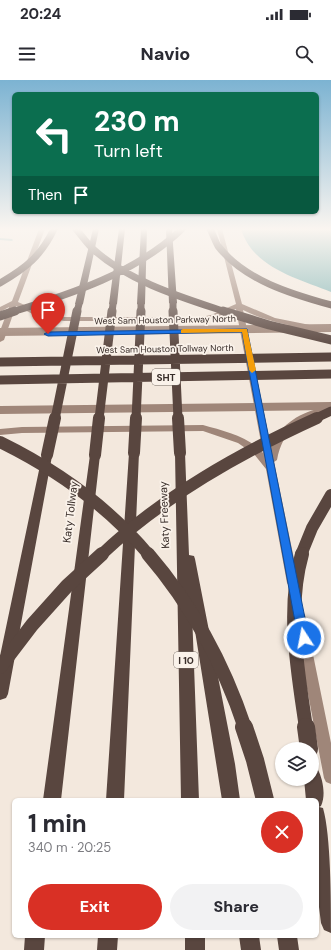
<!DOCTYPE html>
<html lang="en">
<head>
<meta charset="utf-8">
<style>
	:root { --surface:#fff; --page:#f2f2f3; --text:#2b2b33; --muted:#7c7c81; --accent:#d93025 }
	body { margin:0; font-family:"DM Sans",sans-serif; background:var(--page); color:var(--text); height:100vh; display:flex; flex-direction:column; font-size:15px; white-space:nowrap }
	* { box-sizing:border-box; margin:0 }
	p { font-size:13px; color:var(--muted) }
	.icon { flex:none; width:22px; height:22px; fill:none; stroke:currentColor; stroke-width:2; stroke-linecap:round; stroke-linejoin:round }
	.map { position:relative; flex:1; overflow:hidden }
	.panel { position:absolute; left:12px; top:718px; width:307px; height:140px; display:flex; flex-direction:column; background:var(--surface); border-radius:6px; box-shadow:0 1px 3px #0004 }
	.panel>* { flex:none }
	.guide { position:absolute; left:12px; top:12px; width:307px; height:122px; border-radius:6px; box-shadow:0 1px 3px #0004; background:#0b6e4f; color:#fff; overflow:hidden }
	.tools { position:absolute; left:275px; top:662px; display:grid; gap:8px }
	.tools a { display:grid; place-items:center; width:44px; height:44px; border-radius:50%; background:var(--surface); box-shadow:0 1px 3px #0004; font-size:20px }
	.pin { position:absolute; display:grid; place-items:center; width:34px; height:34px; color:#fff; margin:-41px -17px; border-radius:50% 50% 50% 0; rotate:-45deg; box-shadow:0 0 4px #0007 }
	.pin .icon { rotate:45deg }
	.me { position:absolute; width:44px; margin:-22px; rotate:349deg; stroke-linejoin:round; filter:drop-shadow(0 0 3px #0008) }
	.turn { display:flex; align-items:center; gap:14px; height:84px; padding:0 16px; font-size:18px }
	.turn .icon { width:52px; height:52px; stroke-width:2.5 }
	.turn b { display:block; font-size:28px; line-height:34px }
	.then { display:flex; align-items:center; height:38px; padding:0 16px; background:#0003; gap:8px; font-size:15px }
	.round { display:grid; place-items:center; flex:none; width:42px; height:42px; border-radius:21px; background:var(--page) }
	.headline { display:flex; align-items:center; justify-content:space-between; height:68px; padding:0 16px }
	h1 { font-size:24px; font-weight:800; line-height:30px }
	.button { display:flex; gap:8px; margin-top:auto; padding:8px 16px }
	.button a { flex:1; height:46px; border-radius:24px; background:var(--accent); color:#fff; font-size:16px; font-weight:800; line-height:46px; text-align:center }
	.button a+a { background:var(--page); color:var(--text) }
	.status { display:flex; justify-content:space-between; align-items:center; height:28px; padding:0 20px; background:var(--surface); direction:ltr }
	.status svg { height:11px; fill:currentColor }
	header { display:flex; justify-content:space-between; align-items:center; height:52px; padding:0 16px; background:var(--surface); font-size:18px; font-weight:800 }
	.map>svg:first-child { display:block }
	.water { fill:#7bb1b1 }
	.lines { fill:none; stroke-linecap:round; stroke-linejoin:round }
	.stream { fill:#7bb1b1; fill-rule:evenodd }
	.secondary { fill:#9f8679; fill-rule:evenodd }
	.highway { fill:#59463f; fill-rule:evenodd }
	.secondary-bridge { stroke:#9f8679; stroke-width:8 }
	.highway-bridge-far4 { stroke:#59463f; stroke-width:7 }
	.highway-bridge-far3 { stroke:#59463f; stroke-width:9 }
	.highway-bridge-far2 { stroke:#59463f; stroke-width:12 }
	.highway-bridge-far1 { stroke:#59463f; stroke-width:14 }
	.highway-bridge { stroke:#59463f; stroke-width:18 }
	.route { fill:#1a73e8; stroke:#114b97 }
	.slow { fill:#f59e0b }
	.labels { text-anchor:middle; stroke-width:3.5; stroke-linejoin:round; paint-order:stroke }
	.far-street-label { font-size:9px; fill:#382d29; stroke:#faf2ea }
	.shield { fill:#faf2ea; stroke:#726863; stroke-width:1 }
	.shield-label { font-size:10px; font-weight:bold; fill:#382d29 }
	.street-label { font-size:11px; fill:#382d29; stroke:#faf2ea }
</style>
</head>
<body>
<div class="status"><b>20:24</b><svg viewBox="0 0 49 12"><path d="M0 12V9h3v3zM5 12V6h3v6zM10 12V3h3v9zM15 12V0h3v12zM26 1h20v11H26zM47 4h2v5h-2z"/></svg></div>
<header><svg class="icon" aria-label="menu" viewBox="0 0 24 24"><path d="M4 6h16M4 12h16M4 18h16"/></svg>Navio<svg class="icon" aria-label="search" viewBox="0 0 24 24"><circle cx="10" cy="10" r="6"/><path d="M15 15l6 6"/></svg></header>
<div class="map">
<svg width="331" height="870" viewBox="0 0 331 870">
	<rect width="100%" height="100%" fill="#f3e8dd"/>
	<path class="water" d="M241 149H331V212C297 198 253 188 241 149Z"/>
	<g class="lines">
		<path class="stream" d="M0 158 12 159 13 160 12 161 0 160Z"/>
		<path class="secondary" d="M39 149H45L18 222 40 232 64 237H201L211 235 236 224 217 149H222L242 224 275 238 310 245V247L308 248C286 245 263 240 243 230L271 367C281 343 301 332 325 327L329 329 328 331C299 338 283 350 277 380L274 382 299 503 297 506H289L287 503 266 389 254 374 238 363 203 351 22 353 0 355V349L22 347 203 345C224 351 248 356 263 373L236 229 215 238 201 241H64L35 235 16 226 4 260 0 262V251L9 227 0 232V227L12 221Z
			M299 531 303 532 305 535 331 663V704L326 702 324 698 293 535 295 532Z"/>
		<path class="highway" d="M93 149H99L83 224 79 226 75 224Z
			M119 149H125L117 224 113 226 109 224Z
			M141 149H147L145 224 141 226 137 224Z
			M166 149H172L177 223 173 225 169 223Z
			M134 370 139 373 124 720H106L129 373Z
			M180 370 185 373 189 475 194 476 195 479 235 684 240 720H222L192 532 199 720H181L175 373Z
			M95 372 100 375 61 720H43L90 375Z
			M47 373 52 376 8 614 6 618 0 620V576L42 376Z
			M312 687 318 690C323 699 326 716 321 726L319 727 323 728C331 756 331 821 331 853L324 850 321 843 317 811V720H306L304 699H312Z
			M25 856H45L44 870H24Z
			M98 856H118L117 870H97Z
			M185 856H205V870H185Z
			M239 856H259L261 870H241Z
			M277 856H297L299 870H279Z"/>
		<path class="secondary-bridge" d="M0 252 331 248
			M0 330 331 326"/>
		<path class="highway-bridge-far4" d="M76 149C82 156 87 164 94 170 130 202 181 217 226 232
			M210 149C213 154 215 161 218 166 244 200 291 214 331 225
			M0 203C26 188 41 176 54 149
			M173 223V232
			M12 232C71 214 136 193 182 149
			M77 232 79 224
			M112 232 113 224
			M141 232V224"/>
		<path class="highway-bridge-far3" d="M173 231 178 339
			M223 231 269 245 331 260
			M0 236 15 231
			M0 282 331 277
			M0 300 331 294
			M55 339 77 231
			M99 339 112 231
			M136 339 141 231
			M314 339 331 331"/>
		<path class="highway-bridge-far2" d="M178 338 180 373
			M0 362C57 390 108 426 149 475
			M134 373 136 338
			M47 375 55 338
			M95 375 99 338
			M101 475C163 416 240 373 317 338
			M301 475 312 448 331 415"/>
		<path class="highway-bridge-far1" d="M148 474C191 524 224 585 245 648
			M302 474C286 530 298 592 306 648
			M0 587 32 545 67 506 102 474"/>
		<path class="highway-bridge" d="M244 647 255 680 265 720
			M306 647 309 669"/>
	</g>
	<linearGradient id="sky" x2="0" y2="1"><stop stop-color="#7cb3d2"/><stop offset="0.55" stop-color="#faf5f0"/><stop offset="1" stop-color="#faf5f0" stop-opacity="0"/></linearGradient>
	<rect width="331" height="271" fill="url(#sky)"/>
	<path class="route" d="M247 249 309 558 308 560H300L298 558 242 252 48 256 44 254 48 252Z"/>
	<path class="slow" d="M183 249H247L256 290 252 293 249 290 242 252 181 253V250Z"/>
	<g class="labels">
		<g class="far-street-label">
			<text transform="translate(165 240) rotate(-1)" y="3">West Sam Houston Parkway North</text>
			<text transform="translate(165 269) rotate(-1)" y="3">West Sam Houston Tollway North</text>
		</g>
		<g class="shield">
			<rect x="152" y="289" width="28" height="16" rx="3"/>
			<rect x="174" y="572" width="24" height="16" rx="3"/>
		</g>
		<g class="shield-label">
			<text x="166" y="301">SHT</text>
			<text x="186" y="584">I 10</text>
		</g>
		<g class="street-label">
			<text transform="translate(70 432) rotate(-83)" y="4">Katy Tollway</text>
			<text transform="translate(164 435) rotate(-92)" y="4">Katy Freeway</text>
		</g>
	</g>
</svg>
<div class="tools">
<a><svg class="icon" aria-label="layers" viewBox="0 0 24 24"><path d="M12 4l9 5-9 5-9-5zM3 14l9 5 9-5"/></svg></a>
</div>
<div class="pin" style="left:48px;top:254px;background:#d93025"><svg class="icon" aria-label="arrive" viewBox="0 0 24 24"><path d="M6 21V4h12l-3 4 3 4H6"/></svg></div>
<svg class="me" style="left:304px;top:558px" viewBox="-20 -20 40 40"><circle r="17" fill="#1a73e8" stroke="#fff" stroke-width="3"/><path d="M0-11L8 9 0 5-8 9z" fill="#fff"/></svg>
<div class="guide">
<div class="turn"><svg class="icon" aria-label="left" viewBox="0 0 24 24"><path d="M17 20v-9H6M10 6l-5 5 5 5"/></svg><div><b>230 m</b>Turn left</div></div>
<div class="then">Then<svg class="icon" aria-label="arrive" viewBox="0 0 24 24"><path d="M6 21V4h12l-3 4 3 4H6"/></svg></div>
</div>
<section class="panel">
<div class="headline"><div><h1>1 min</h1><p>340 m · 20:25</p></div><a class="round" style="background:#d93025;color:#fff"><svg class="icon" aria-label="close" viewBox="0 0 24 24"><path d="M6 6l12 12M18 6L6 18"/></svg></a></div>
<div class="button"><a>Exit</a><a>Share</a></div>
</section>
</div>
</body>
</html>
